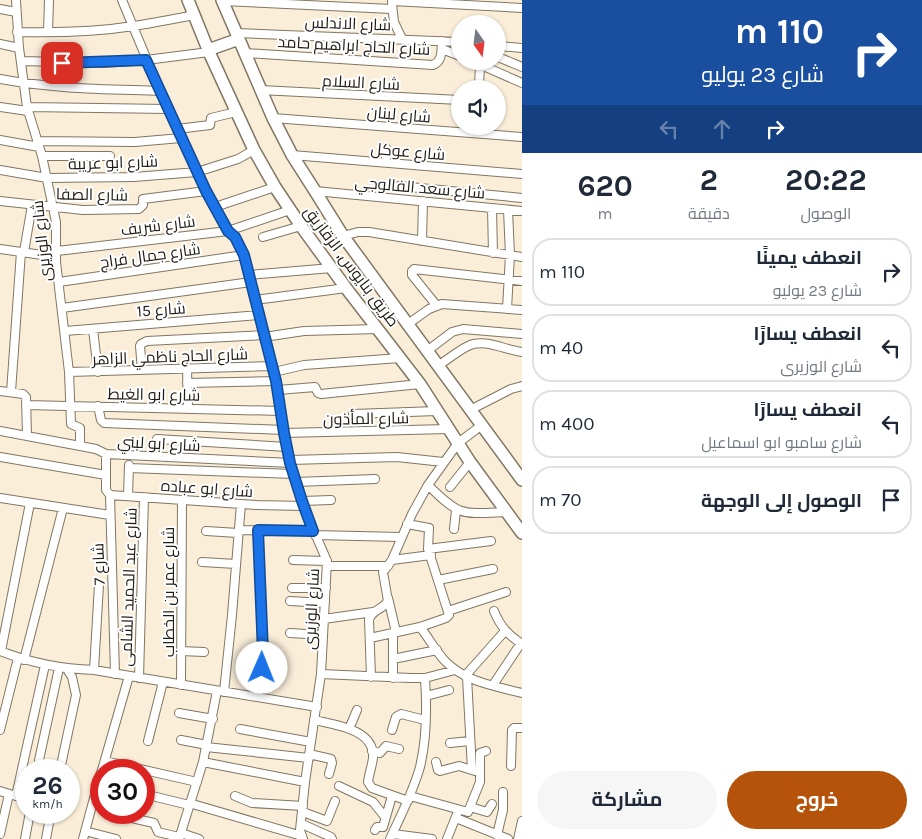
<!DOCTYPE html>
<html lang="ar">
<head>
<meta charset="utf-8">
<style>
	:root { --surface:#fff; --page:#f6f6f7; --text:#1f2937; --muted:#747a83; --line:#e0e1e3; --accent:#b45309 }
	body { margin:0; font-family:Karla,Cairo,sans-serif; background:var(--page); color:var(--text); direction:rtl; height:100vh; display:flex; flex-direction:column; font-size:19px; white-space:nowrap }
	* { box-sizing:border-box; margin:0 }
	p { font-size:16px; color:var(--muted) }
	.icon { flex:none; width:28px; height:28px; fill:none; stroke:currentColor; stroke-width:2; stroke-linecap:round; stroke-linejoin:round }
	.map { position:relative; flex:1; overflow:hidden; direction:ltr }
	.panel { display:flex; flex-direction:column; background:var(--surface); width:400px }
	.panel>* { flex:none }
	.top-card { background:#1a4fa0; color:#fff; overflow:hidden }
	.needle { width:32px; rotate:166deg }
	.fabs { position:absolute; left:451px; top:15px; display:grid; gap:10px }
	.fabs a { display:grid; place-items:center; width:55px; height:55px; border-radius:50%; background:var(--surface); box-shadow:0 1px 4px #0004; font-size:25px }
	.speed { position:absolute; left:15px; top:759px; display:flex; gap:10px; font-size:25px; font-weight:700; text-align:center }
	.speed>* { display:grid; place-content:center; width:65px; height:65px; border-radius:50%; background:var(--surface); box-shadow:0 1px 4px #0004; line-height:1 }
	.speed small { font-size:12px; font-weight:400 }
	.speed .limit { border:8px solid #d22; background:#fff; color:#111 }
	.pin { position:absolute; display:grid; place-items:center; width:42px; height:42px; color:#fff; margin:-21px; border-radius:10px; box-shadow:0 2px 8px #0006 }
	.me { position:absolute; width:55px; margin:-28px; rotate:1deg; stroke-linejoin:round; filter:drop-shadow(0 0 4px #0008) }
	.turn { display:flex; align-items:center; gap:18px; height:105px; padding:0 15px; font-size:22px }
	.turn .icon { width:65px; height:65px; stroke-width:2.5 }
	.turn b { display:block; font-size:35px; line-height:42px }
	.lanes { display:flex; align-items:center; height:48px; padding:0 15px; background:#0003; justify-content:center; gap:25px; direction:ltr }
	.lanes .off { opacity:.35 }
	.eta { display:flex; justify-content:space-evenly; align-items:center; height:85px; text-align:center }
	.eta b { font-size:30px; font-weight:700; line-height:35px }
	.cta { display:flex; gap:10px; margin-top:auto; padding:10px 15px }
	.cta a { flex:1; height:58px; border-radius:30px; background:var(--accent); color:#fff; font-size:20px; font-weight:700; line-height:58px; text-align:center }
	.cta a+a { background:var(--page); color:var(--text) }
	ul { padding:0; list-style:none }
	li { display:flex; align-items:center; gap:15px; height:68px; margin:0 10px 8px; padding:0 5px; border:2px solid var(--line); border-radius:20px }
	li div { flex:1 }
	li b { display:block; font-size:19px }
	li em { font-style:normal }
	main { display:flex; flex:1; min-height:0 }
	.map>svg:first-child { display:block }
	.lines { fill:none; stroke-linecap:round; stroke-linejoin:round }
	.minor-casing { stroke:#817663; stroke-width:10 }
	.secondary-casing { stroke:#817663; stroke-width:14 }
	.minor { stroke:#fff; stroke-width:8 }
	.secondary { stroke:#fff; stroke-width:11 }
	.route-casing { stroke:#114b97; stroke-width:12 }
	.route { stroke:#1a73e8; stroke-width:9 }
	.labels { text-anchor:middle; stroke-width:4; stroke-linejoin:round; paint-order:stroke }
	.street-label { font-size:16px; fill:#211c15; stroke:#fff }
</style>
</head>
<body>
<main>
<section class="panel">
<div class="top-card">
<div class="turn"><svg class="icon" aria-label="right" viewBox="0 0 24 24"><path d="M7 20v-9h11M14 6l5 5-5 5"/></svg><div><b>110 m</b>شارع 23 يوليو</div></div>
<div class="lanes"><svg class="icon off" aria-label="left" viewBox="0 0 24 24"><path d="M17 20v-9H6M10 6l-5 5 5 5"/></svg><svg class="icon off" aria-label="ahead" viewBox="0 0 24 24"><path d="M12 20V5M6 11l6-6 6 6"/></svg><svg class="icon" aria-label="right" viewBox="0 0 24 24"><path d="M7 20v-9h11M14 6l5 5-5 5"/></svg></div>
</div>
<div class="eta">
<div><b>20:22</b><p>الوصول</p></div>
<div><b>2</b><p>دقيقة</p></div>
<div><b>620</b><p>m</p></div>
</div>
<ul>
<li><svg class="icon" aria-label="right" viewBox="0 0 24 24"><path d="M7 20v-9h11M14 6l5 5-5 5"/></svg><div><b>انعطف يمينًا</b><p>شارع 23 يوليو</p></div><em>110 m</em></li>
<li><svg class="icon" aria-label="left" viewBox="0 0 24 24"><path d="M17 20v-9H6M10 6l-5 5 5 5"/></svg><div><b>انعطف يسارًا</b><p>شارع الوزيرى</p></div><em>40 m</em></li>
<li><svg class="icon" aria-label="left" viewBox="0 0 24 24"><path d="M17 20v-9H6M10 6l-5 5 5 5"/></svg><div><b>انعطف يسارًا</b><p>شارع سامبو ابو اسماعيل</p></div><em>400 m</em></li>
<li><svg class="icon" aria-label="arrive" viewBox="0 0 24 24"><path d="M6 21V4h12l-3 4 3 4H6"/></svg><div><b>الوصول إلى الوجهة</b></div><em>70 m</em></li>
</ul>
<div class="cta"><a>خروج</a><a>مشاركة</a></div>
</section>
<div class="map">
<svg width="522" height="839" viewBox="0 0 522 839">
	<rect width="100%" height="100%" fill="#faeed9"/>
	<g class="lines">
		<g class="minor-casing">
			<path id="minor" d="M16 0 19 48 27 107 42 156 56 222V262L69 372 71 424 80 428V446
				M122 0 160 91 206 191 228 231 235 237 244 255 276 381 284 433 293 474 303 506 327 561 321 674 305 782 300 830 303 839
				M222 1 392 9
				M392 1 522 8
				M392 4 394 22 402 39
				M0 9 16 12
				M17 32C56 33 95 32 134 26 154 23 174 19 195 15
				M48 32 49 0
				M236 33 460 42
				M0 44 19 48
				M498 46 522 48
				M442 49 460 56
				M245 53 433 65C443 61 441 51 442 41
				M498 57 522 67
				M21 61 104 63 146 60 209 52
				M472 61 522 83
				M0 79C53 89 107 89 160 91
				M477 89 479 85 480 65
				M260 90 460 100
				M0 107 28 111
				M27 107 168 109
				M273 118 522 137
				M177 129 210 125 211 118 236 112
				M0 140 39 147
				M37 141 135 142 181 138
				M292 155 522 174
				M42 156H110
				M386 162V148
				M0 170 47 178 134 177 197 172 238 159 254 150
				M399 186 522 198
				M315 191 522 211
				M0 201 83 210 139 209 143 205V199L206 191
				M215 207 275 187
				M492 208 493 253
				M343 236 358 232H369L522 257
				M263 237 301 226
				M422 241 423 201
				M0 249 56 257
				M57 251 228 231 290 210
				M24 252 32 205
				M249 275 332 268
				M59 282 244 255
				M255 300 346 288
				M437 306 412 275V271L414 269 522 281
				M62 308 251 282
				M507 309 510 255 508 210
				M408 324 429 309 442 304 522 310
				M93 329 98 372
				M65 331 259 315
				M264 337 304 331 378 329
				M427 351 452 332 463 329 522 334
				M438 366C448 359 458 351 468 346 484 338 505 350 522 352
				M187 369 188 408
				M142 370 140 346 141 344 147 341 264 335
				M69 372 272 366
				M274 372 304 365 400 358
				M187 383 276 381
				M278 390 315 387 318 393 321 394 420 384
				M0 391 23 394 26 397 27 436
				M11 392 21 252
				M26 405 281 411
				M98 406 101 420 104 423 284 430
				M470 410 511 389 522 386
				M353 414 437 411
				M0 431 96 449 106 454 291 463
				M284 433 448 429
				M157 439 287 447
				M106 454V490L110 495 115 674
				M0 457 106 475
				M290 460 397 457 443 462
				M129 468 293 474
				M296 482 375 479
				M428 485C460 517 462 514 506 512
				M450 487 470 462
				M110 495 257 505 303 506
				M128 496 129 465
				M0 498 110 515
				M302 501 331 500
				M454 529 456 510
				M239 530 313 531
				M258 530 263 653 258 697
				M206 531 238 533
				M315 535 401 537
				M428 549 491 541
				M293 560 327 561
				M392 560 431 555
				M202 562 236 564
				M327 566H388
				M438 580 493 569
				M292 588H326
				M388 598 396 632
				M290 601 325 603
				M448 611 506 592
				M494 611C500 626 508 635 522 644
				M324 619 373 612
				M420 627C429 638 436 652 446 662 466 682 495 686 522 693
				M290 633 323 635
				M370 638 420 627 446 618 449 615 428 549 429 528 407 524
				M0 651C31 663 61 669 94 670L317 707
				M1 651 30 503
				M181 651 204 652
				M393 659 437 650
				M24 660 63 508
				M94 670 99 585
				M321 674 411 678H425L455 670
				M465 676 505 631
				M371 677 369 619C374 608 383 610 388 601L383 572 392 560 412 514 428 485 458 443 482 425
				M467 677 472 770
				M139 678 144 497
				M393 678V633
				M181 685 182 500
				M493 685 521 643
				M224 692 232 615 241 504
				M426 696 449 690
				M179 713 213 719
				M314 720C335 725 375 729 373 758 372 766 369 774 368 782L372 788 408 801
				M240 729 311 742
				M349 729 357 710
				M0 730 18 658
				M392 730 396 717 401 714 425 720
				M181 740 207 745
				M148 741 163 682
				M450 743 470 741
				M206 747 309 758
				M372 751 380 753 386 746 399 749
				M309 754 331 759 332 763 329 774
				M39 760 59 668
				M105 761 197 782
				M203 762 305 782
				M436 762 438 770 440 771 459 766 475 771
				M511 766 512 730 514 728H522
				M60 770 76 695 72 677 67 669
				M102 770 129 676
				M339 786 373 802 385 817
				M0 791 26 799
				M144 794 189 805
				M16 796 45 665
				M235 796 252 803 303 806
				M410 796 468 812 480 782V753L486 751
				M189 803 302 836
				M470 807 487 812 492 804
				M105 812 154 823 158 832 179 837
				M303 812 327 821 335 801
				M456 818 508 839
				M302 824 331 837 332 839
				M375 830 377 827H383L392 796
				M85 831 116 839
				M181 833 199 839
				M0 834 9 794
				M393 834 432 839
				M497 835 503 810V792
				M25 839 30 812
				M46 839 51 812
				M83 839 101 772
				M179 839 203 762 217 691
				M390 839C401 815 413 792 420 767 427 738 427 707 425 678
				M447 839 457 814
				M518 839 522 821"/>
		</g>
		<g class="secondary-casing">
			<path id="secondary" d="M188 0 209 52 254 150 275 187 301 226 346 288 420 384 470 462 522 533
				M222 0 273 118 292 155 315 191 343 236 522 480
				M208 50 239 39"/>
		</g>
		<use href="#minor" class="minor"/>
		<use href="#secondary" class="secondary"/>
	</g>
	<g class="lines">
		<g class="route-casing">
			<path id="route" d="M62 63 146 60 206 191 228 231 235 237 244 255 276 381 284 433 290 463 302 501 313 531 258 530 263 653 262 668"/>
		</g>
		<use href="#route" class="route"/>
	</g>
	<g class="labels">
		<g class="street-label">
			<text transform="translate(348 23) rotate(2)" y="6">شارع الاندلس</text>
			<text transform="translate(354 45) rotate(3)" y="6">شارع الحاج ابراهيم حامد</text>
			<text transform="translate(361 82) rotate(3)" y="6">شارع السلام</text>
			<text transform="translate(399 114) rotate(5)" y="6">شارع لبنان</text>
			<text transform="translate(408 151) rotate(5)" y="6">شارع عوكل</text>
			<text transform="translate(113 162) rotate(-2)" y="6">شارع ابو عريبة</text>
			<text transform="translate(420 187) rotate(5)" y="6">شارع سعد الفالوجي</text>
			<text transform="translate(92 194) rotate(1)" y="6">شارع الصفا</text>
			<text transform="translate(158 225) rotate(-7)" y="6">شارع شريف</text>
			<text transform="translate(41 241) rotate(-96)" y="6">شارع الوزيرى</text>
			<text transform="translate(150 255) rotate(-8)" y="6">شارع جمال فراج</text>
			<text transform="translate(352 266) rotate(53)" y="6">طريق بنايوس, الزقازيق</text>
			<text transform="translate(161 309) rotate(-4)" y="6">شارع 15</text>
			<text transform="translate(170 356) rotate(-2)" y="6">شارع الحاج ناظمي الزاهر</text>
			<text transform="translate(154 394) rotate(1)" y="6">شارع ابو الغيط</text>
			<text transform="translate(366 418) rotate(-1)" y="6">شارع المأذون</text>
			<text transform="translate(159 443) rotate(3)" y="6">شارع ابو لبني</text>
			<text transform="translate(207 488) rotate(4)" y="6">شارع ابو عباده</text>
			<text transform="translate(98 564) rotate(-92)" y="6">شارع 7</text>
			<text transform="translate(128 587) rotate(-88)" y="6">شارع عبد الحميد الشامى</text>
			<text transform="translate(168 592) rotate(-90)" y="6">شارع عمر بن الخطاب</text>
			<text transform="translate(311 609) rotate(-87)" y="6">شارع الوزيرى</text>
		</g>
	</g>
</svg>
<div class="fabs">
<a><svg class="needle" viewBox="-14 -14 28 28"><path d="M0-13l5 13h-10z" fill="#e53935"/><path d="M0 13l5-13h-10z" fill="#747a83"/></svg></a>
<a><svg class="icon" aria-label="sound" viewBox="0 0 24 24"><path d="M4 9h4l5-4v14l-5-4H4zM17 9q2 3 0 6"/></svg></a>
</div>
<div class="speed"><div>26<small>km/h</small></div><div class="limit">30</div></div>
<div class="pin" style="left:62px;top:63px;background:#d93025"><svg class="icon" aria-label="arrive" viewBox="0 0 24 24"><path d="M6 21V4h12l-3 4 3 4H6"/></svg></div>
<svg class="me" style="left:262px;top:668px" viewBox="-20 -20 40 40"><circle r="19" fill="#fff"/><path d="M0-13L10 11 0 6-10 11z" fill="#1a73e8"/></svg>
</div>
</main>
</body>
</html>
